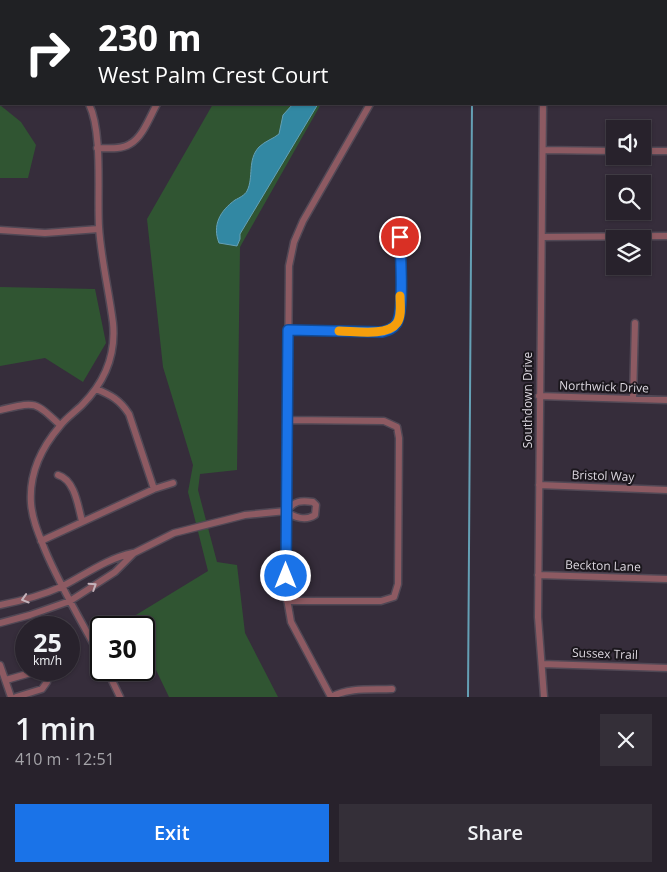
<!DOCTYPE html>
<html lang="en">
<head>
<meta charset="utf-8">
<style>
	:root { --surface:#28222c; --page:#342f38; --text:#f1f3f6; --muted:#a5a4a9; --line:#443f48; --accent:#1a73e8 }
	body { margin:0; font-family:"Open Sans",sans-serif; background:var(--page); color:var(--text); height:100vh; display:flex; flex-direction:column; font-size:19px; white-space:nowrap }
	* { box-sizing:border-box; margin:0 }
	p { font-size:16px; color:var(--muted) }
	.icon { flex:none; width:28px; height:28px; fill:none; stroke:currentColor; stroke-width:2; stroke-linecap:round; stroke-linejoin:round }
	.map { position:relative; height:697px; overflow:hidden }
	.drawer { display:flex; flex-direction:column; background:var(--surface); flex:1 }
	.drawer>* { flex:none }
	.top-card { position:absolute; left:0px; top:0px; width:668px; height:105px; box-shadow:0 1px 4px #0004,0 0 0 1px var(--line); background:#202124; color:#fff; overflow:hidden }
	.fabs { position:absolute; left:606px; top:120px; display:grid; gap:10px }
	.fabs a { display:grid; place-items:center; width:45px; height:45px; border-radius:0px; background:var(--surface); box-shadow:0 1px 4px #0004,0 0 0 1px var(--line); font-size:25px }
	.speed { position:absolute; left:15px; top:616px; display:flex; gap:10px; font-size:25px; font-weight:700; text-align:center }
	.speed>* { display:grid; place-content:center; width:65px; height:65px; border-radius:50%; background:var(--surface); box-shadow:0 1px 4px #0004,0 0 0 1px var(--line); line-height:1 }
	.speed small { font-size:12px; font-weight:400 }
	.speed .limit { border:2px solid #111; border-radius:8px; background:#fff; color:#111 }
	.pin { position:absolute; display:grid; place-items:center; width:42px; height:42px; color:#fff; margin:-21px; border:2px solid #fff; border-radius:50%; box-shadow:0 1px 5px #0007 }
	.me { position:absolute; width:55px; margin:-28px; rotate:0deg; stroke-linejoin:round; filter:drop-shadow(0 0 4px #0008) }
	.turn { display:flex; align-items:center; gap:18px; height:105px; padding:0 15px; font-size:22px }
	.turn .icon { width:65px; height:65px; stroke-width:2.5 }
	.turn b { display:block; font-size:35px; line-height:42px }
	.round { display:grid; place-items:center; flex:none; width:52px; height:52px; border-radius:0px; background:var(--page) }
	.overview { display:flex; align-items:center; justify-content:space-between; height:85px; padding:0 15px }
	h1 { font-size:30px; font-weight:600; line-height:38px }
	.cta { display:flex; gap:10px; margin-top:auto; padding:10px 15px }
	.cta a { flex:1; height:58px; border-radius:0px; background:var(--accent); color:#fff; font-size:20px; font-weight:600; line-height:58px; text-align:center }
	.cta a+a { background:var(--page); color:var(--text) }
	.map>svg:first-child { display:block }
	.green { fill:#305532 }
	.water { fill:#3288a3; stroke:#65a0b5 }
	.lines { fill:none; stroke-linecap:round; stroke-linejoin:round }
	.stream { stroke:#65a0b5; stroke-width:2 }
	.minor-casing { stroke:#514855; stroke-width:9 }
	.minor { stroke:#8d5a62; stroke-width:6 }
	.oneway { stroke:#c4b2ba }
	.route-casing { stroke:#114b97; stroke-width:12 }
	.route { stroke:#1a73e8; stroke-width:9 }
	.slow { stroke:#f59e0b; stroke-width:9 }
	.labels { text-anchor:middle; stroke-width:4; stroke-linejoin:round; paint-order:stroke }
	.street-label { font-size:12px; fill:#dcd7df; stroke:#1b171d }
</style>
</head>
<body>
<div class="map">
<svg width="667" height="697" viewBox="0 0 667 697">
	<rect width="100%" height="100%" fill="#362d3b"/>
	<path class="green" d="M213 104H321L240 247 237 470 200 474 198 490 217 562 237 565 245 633 278 697H169L144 645V628L136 627 131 618 208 571 188 492 193 465 163 367 147 219Z
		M0 105 21 122 36 145 28 178H0Z
		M0 287 95 289 106 343 83 382 45 358 0 366Z"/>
	<path class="water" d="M293 104H318L240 234V239L237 246 219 243C212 225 220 211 235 200 239 198 245 195 247 191 254 177 247 160 259 147 265 141 273 139 279 134L283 115Z"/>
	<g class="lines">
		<path class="stream" d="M473 1V0
			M468 697 472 104"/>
		<g class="minor-casing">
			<path id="minor" d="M543 0V1
				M213 1V0
				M403 1V0
				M0 32 1 33
				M666 66H667
				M89 104C103 133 97 193 99 227 101 259 109 291 113 323 116 354 105 382 82 405 75 412 66 418 60 426 42 447 29 474 31 503 32 519 39 535 45 550 61 588 82 622 101 658
				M543 104 538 617 544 697
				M97 148C107 148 121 150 130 144 143 137 150 116 157 104
				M543 150 615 151
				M642 151H667
				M0 230 45 233 99 229
				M542 237 667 236
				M288 330 383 332C388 330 393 329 396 324 405 313 400 253 400 237
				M96 389C111 395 120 400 129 414L154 489
				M539 396 667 400
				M633 399 635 323
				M0 410C36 402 33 400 60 425
				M58 475C75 480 78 506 82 521
				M539 485 667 490
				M41 541 154 489 173 483
				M538 575 667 579
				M287 601H381L394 597 398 584 399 438 397 427 384 421 288 420
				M0 605C21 601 43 595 63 586 86 574 108 558 133 553
				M0 623 30 615 70 601 115 572 134 553 174 533 245 515 286 511C294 518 306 521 315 515L316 505 313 502C300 500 295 501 286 511
				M542 664 667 668
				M0 665 11 697
				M107 670 120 697
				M6 680 34 672 44 676 47 682 42 689 16 697
				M331 697 291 622 286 593 289 266 294 242 303 221 370 104
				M331 697C350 687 372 690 392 689"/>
		</g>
		<use href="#minor" class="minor"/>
	</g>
	<defs><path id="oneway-chevron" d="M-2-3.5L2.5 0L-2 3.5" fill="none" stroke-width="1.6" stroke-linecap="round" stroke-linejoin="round" transform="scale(1.25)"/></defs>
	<g class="oneway">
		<use href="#oneway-chevron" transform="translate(93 586) rotate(-33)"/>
		<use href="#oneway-chevron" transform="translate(25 599) rotate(163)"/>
	</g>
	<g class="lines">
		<g class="route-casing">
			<path id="route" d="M286 576 288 330 382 332C388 330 393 329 396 324 405 313 400 253 400 237"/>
		</g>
		<use href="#route" class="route"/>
		<path class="slow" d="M339 331C354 331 387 337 397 323 402 316 400 305 400 296"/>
	</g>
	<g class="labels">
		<g class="street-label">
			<text transform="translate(604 387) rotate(2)" y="4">Northwick Drive</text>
			<text transform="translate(528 400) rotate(-90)" y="4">Southdown Drive</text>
			<text transform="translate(603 476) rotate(2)" y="4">Bristol Way</text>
			<text transform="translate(603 566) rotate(2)" y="4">Beckton Lane</text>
			<text transform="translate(605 654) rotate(2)" y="4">Sussex Trail</text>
		</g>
	</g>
</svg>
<div class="fabs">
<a><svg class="icon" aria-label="sound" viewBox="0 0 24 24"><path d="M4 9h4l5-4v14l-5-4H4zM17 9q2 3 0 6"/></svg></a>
<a><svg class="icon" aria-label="search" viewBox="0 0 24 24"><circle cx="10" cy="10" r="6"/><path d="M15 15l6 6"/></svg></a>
<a><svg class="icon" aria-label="layers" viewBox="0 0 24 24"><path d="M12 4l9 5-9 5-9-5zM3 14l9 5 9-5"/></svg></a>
</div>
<div class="speed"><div>25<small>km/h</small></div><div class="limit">30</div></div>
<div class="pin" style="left:400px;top:237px;background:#d93025"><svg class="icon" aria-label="arrive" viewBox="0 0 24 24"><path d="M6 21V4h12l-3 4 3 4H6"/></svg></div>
<svg class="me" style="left:286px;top:576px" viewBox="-20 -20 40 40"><circle r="17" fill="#1a73e8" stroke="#fff" stroke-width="3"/><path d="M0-11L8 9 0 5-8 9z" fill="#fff"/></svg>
<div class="top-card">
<div class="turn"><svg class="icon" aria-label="right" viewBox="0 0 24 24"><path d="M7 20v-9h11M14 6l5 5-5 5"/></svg><div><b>230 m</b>West Palm Crest Court</div></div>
</div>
</div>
<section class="drawer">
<div class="overview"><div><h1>1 min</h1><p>410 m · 12:51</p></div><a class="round"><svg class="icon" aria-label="close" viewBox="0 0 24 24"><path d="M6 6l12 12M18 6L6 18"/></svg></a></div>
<div class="cta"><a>Exit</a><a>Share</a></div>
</section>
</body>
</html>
